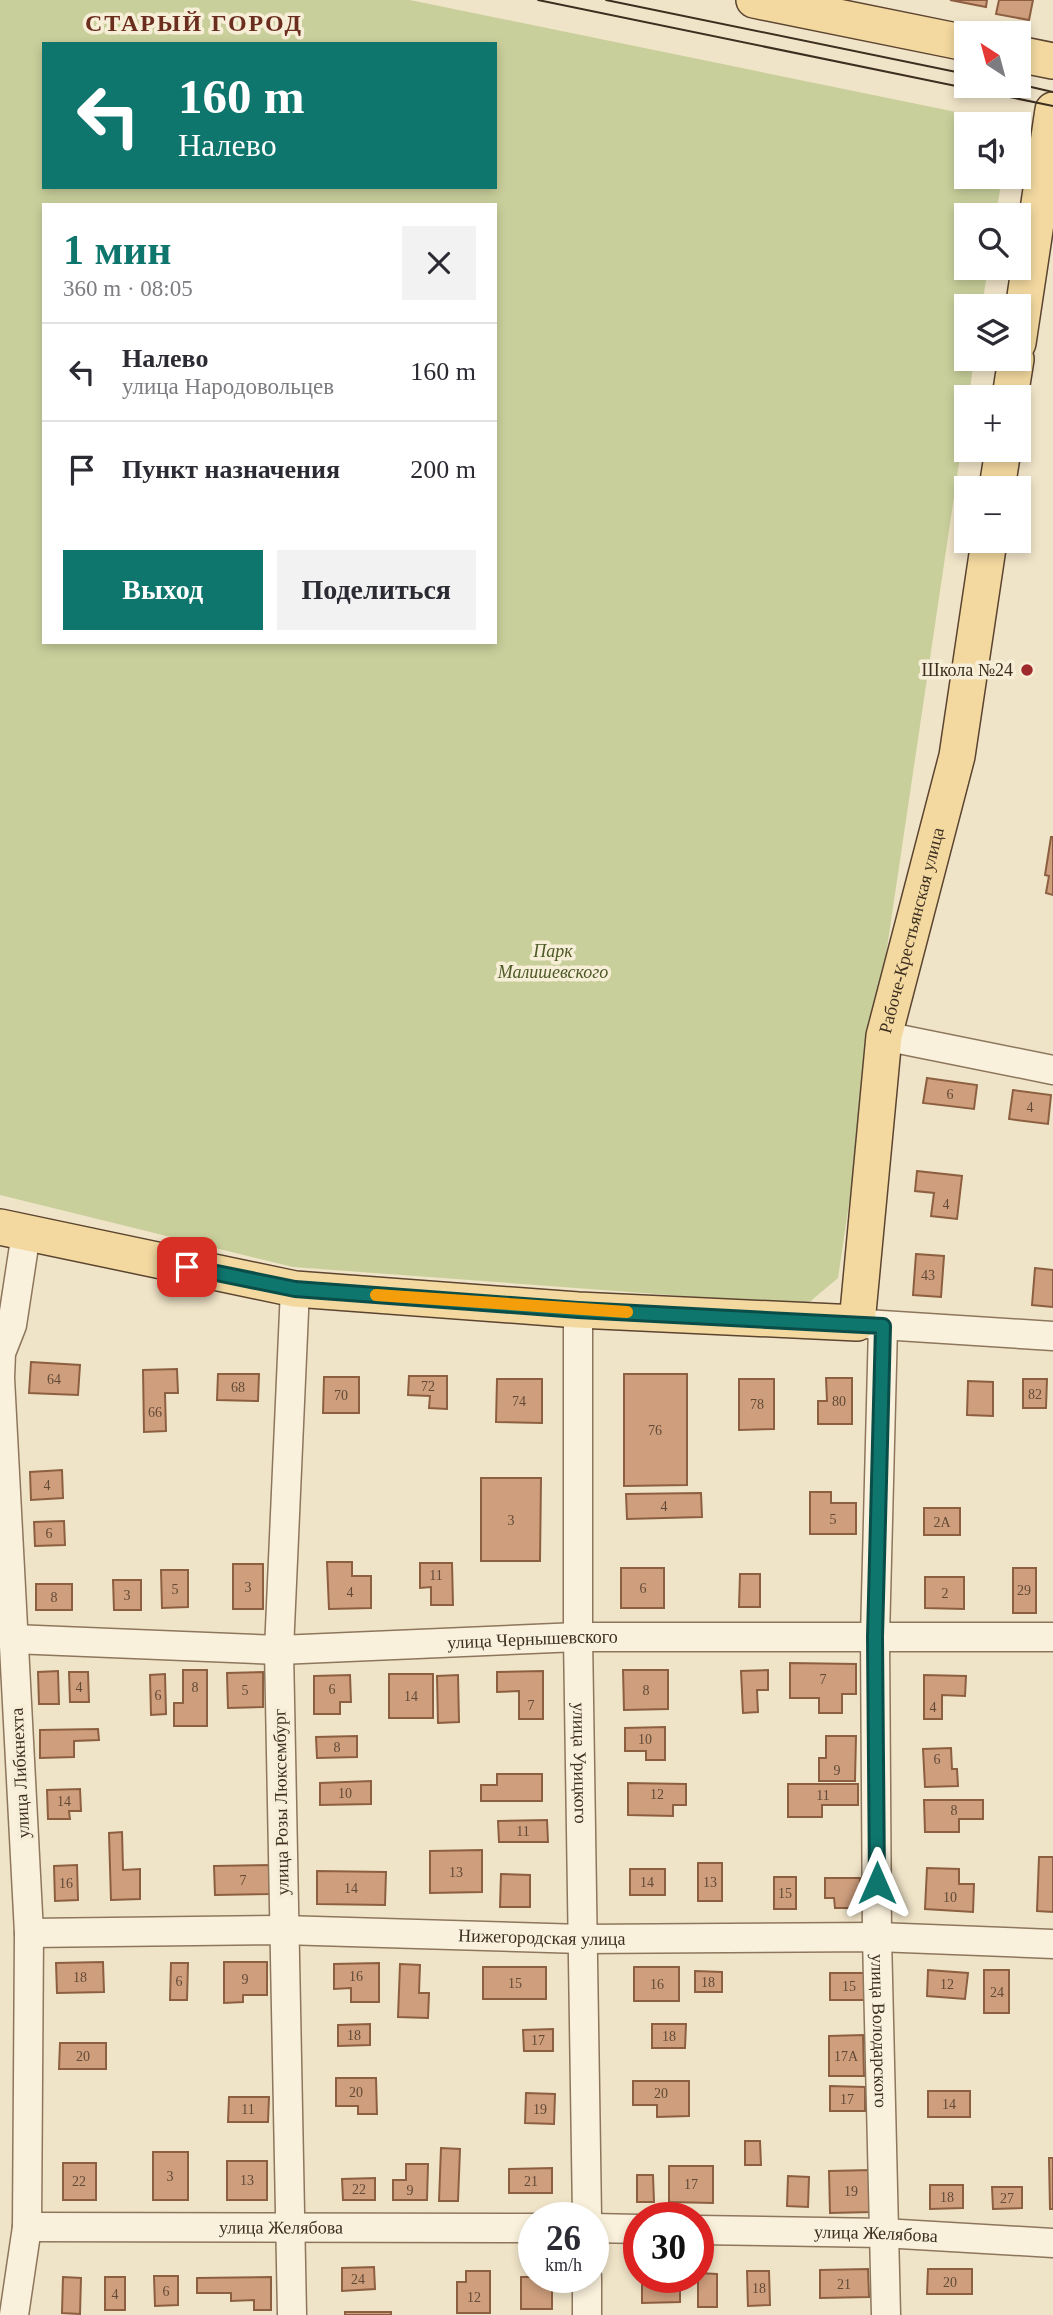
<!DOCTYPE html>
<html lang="ru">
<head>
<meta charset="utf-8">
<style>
  body { margin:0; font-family:"Times New Roman",serif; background:#f2f2f3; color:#2b2b33; height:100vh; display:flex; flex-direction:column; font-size:26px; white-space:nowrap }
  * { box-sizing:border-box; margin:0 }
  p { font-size:23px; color:#7c7c81 }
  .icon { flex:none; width:38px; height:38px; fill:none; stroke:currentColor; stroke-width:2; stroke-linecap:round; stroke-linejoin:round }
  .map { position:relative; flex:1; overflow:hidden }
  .sheet { position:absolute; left:42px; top:203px; width:455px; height:441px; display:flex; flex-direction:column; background:#fff; border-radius:0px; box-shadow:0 4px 10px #0003 }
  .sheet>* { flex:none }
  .top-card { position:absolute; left:42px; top:42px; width:455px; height:147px; border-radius:0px; box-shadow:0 4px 10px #0003; background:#0f766e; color:#fff; overflow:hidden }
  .needle { width:46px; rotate:324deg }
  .controls { position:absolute; left:954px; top:21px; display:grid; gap:14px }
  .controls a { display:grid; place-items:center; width:77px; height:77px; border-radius:0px; background:#fff; box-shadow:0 4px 10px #0003; font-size:35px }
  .speed { position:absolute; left:518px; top:2202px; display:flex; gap:14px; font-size:35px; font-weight:700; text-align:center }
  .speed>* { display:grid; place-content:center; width:91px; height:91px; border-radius:50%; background:#fff; box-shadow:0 4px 10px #0003; line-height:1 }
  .speed small { font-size:18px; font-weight:400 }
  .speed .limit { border:10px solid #d22; background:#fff; color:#111 }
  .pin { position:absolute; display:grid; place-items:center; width:60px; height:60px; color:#fff; margin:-30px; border-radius:14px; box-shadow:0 4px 10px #0006 }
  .me { position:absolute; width:77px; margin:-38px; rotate:0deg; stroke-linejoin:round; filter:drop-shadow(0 0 5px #0008) }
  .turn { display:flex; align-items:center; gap:24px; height:147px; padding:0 21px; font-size:32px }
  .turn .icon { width:91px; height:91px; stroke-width:2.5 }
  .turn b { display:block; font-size:49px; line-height:60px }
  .round { display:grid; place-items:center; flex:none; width:74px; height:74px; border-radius:0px; background:#f2f2f3 }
  .overview { display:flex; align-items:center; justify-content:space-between; height:119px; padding:0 21px }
  h1 { font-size:42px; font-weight:600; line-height:52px; color:#0f766e }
  .cta { display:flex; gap:14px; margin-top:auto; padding:14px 21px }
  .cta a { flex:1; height:80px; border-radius:0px; background:#0f766e; color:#fff; font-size:28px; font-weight:600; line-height:80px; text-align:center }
  .cta a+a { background:#f2f2f3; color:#2b2b33 }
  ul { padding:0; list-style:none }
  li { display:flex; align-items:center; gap:21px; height:98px; padding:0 21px; border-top:2px solid #e1e1e2 }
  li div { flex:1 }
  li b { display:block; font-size:26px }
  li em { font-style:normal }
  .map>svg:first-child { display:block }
  .green { fill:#c9cf9b; fill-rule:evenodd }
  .building { fill:#cf9f7d; stroke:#8d5f41; stroke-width:2 }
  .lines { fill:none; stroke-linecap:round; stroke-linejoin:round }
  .minor-casing { stroke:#8d765c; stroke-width:31 }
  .major-casing { stroke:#5b4430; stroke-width:38 }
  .minor { stroke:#faf1dc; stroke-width:28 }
  .major { stroke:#f3d9a0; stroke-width:35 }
  .tram { stroke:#3d2e20; stroke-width:2 }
  .route-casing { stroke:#0a4d48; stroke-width:18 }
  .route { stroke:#0f766e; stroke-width:12 }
  .slow { stroke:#f59e0b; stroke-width:12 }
  .poi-dot { fill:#9e2a2b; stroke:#f7eed8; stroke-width:2.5 }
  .labels { text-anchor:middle; stroke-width:7; stroke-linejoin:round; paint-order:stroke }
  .number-label { font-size:14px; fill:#624a37 }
  .poi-label { font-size:18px; fill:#3d2e20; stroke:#f7eed8; text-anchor:end }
  .street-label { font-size:18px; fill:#3d2e20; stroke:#f7eed8 }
  .park-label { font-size:18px; font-style:italic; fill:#4d5a26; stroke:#f7eed8 }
  .district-label { font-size:24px; font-weight:bold; letter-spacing:2px; fill:#6b2e1e; stroke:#f7eed8 }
</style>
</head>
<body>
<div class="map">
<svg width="1053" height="2315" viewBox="0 0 1053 2315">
  <rect width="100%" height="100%" fill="#f0e4c8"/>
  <!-- green -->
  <path class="green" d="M0,0H410L1010,123L966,124V177H1002L996,215H966V268H988L982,306H966V359H974L969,397H966V416L838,1278L806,1305L293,1267L0,1195ZM44,44H495V187H44ZM44,205H495V642H44Z"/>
  <!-- building -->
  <path class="building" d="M950,0H987L986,7Z
    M999,0H1033L1029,20L996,14Z
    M1051,837H1053V895L1046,893L1049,876L1045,875Z
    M927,1078L977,1085L974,1109L923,1103Z
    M1013,1090L1051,1095L1048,1124L1009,1119Z
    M917,1171L962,1176L957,1219L931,1216L934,1193L915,1191Z
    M916,1254L944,1256L941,1297L913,1295Z
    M1035,1268L1053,1270V1307L1032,1305Z
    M31,1362L80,1365L78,1395L29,1393Z
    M177,1369L178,1393H165L166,1431L144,1432L143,1370Z
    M218,1374H259L258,1401L217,1400Z
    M624,1374H687V1485L624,1486Z
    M409,1376H447V1409L429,1408L430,1396L408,1395Z
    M324,1377H359V1413H323Z
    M826,1378H852V1424H818V1401H827Z
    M497,1379H542V1423L496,1422Z
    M739,1379H774V1429L739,1430Z
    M1023,1379H1047L1046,1408H1023Z
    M968,1381L993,1382V1416L967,1415Z
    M62,1470L63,1498L31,1500L30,1472Z
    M481,1478H541L540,1561H481Z
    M810,1492H831V1503H856V1534H810Z
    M701,1493L702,1517L627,1519L626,1494Z
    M924,1508H960V1535H924Z
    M64,1521L65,1545L35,1546L34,1522Z
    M327,1562H352V1576H371V1608L329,1609Z
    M420,1563H452L453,1605H431V1587L420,1588Z
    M233,1564H263V1609H233Z
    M621,1568H664V1608H621Z
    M1013,1568H1036V1613H1013Z
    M161,1570H188V1607L162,1608Z
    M740,1574H760V1607H739Z
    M925,1577H964V1609L925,1608Z
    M113,1580H141V1610H114Z
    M36,1584H72V1610H36Z
    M790,1663L856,1664V1694H842V1713H819V1698H790Z
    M183,1670H207V1726H174V1703H183Z
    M623,1670H668V1709L624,1710Z
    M768,1670V1690H757L758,1712L743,1713L741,1671Z
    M58,1671L59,1704H39L38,1672Z
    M543,1671V1719H519V1691L497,1692V1672Z
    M69,1672H88L89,1702H70Z
    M263,1672V1707L228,1708L227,1673Z
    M165,1674L166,1714L151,1715L150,1675Z
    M389,1674H433V1718H389Z
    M350,1675L351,1702H340V1714H314V1676Z
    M458,1675L459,1722L438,1723L437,1676Z
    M924,1675L966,1676L965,1696L942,1695V1719H924Z
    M665,1727V1760H646V1751H625V1728Z
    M98,1729L99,1740L74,1741V1757L40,1758V1730Z
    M357,1736V1757L317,1758L316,1737Z
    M826,1736H856L855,1781H819V1758H826Z
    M951,1748L952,1769H957L958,1786L925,1787L923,1749Z
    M497,1774H542V1801H481V1785H497Z
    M371,1781V1804L320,1805V1783Z
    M628,1783L686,1784V1805H673V1816L628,1815Z
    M788,1784H858V1805H822V1817H788Z
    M80,1789L81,1811H69L70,1819H48L47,1790Z
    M924,1800H983V1819H959V1832H925Z
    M547,1820L548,1842H499L498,1821Z
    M122,1832L123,1870L140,1869V1899L111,1900L109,1833Z
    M482,1850V1892L430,1893V1851Z
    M1039,1857H1053V1912L1037,1911Z
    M698,1863H722V1901H698Z
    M77,1865L78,1900L55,1901L54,1866Z
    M271,1865V1894L215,1895L214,1866Z
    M927,1868L959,1869V1884H974L973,1912L925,1909Z
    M630,1869H665V1895H630Z
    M317,1871L386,1872L385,1905L317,1904Z
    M501,1874L530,1875V1907H500Z
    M774,1877H796V1909H774Z
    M825,1878H860V1908H835L834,1898H825Z
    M103,1962L104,1992L57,1993L56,1963Z
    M224,1962H267V1995H243V2002L224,2003Z
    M171,1963H188L187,2000H170Z
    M379,1963V2002H351V1988L334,1989V1964Z
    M400,1964L420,1965L419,1993H429L428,2018L398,2017Z
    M483,1967H546V1999H483Z
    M634,1967H679V2001H634Z
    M928,1970L968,1973L965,1999L927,1996Z
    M984,1970H1009V2013H984Z
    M695,1971L722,1972V1992H695Z
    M830,1973H867V2000H830Z
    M370,2024V2045L338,2046V2025Z
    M652,2024H686L685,2048H652Z
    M553,2029V2051H524L523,2030Z
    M863,2035L864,2076H829V2036Z
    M60,2043H106V2069H59Z
    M336,2078H376L377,2114H358V2106H336Z
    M633,2081H689V2116L657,2117V2105H633Z
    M830,2086L865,2087V2111H830Z
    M928,2091H970V2117H928Z
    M526,2093L555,2094L554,2124L525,2123Z
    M229,2097H269L268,2122H228Z
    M745,2141H760L761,2165H745Z
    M441,2148L460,2149L458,2201H439Z
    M153,2152H188V2200H153Z
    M1049,2158H1053V2209H1050Z
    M227,2161H267V2200H227Z
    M63,2163H96V2200H63Z
    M406,2164H428L427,2200H393V2180H406Z
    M669,2166H713V2203L669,2202Z
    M552,2168V2193H509V2169Z
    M872,2170V2212L830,2213L829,2171Z
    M637,2175H653L654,2202H637Z
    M788,2176L809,2177L808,2207L787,2206Z
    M375,2178V2200H343L342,2179Z
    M930,2185H963V2208L930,2209Z
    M992,2187H1022V2208L993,2209Z
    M374,2267L375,2289L342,2291V2268Z
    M868,2269L869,2297L820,2298V2270Z
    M928,2269H972V2294H927Z
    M466,2271H490V2313H457V2282H466Z
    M747,2271H769L770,2305L748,2306Z
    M698,2273L717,2274V2307H698Z
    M154,2276H178V2305L155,2306Z
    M63,2277L81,2278L80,2314L62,2313Z
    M105,2277H125V2310H105Z
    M271,2277V2310H254V2300L231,2301V2293H197V2278Z
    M521,2277H552V2309H521Z
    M642,2277H680V2302L642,2303Z
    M345,2312H391V2315H345Z"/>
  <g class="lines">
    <defs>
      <g id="minor">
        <path d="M884,1036L1053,1070"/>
        <path id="s1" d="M578,1310V1637L587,2217"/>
        <path d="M866,1324L1053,1336"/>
        <path id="s2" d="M883,1326L875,1637L877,1937L886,2315"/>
        <path id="s3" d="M13,1639L279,1650L578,1637H1053"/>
        <path id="s4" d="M29,1933L282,1930L582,1939L877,1937L1053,1944"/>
        <path id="s5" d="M27,2227L534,2228"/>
        <path d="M593,2228L639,2229"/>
        <path id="s6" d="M698,2230L883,2233L1053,2243"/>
        <path d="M587,2277V2315"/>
        <path d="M14,2315L27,2227L29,1933L0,1378L1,1353L12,1325L26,1233"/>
        <path d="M292,2315L279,1650L295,1289"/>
      </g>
      <g id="major">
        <path d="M754,0L966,43"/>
        <path d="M1018,54L1053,61"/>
        <path d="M1018,343L1053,110"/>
        <path d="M1010,397L1016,359"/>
        <path d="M997,488L1003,450"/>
        <path id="s7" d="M0,1227L295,1289L578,1310L857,1323L884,1036L957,756L989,541"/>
      </g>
    </defs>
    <!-- minor casing -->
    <use href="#minor" class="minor-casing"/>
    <!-- major casing -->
    <use href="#major" class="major-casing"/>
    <!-- minor -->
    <use href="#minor" class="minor"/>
    <!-- major -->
    <use href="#major" class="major"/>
    <!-- tram -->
    <path class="tram" d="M538,0L1053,106
      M606,0L966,74
      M1018,84L1053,92"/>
  </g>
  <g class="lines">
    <defs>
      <path id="route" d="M187,1267L295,1289L578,1310L883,1326L875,1637L877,1883"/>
    </defs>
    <!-- route casing -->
    <use href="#route" class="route-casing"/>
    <!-- route -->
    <use href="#route" class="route"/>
    <!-- slow -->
    <path class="slow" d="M376,1295L627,1312"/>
  </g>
  <!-- markers -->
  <circle class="poi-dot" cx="1027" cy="670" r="7"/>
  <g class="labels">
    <!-- number labels -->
    <g class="number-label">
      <text x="950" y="1099">6</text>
      <text x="1030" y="1112">4</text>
      <text x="946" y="1209">4</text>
      <text x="928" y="1280">43</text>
      <text x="54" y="1384">64</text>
      <text x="428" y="1391">72</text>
      <text x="238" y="1392">68</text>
      <text x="1035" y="1399">82</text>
      <text x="341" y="1400">70</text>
      <text x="519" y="1406">74</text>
      <text x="839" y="1406">80</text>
      <text x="757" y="1409">78</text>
      <text x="155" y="1417">66</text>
      <text x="655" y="1435">76</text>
      <text x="47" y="1490">4</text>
      <text x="664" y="1511">4</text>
      <text x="833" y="1524">5</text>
      <text x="511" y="1525">3</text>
      <text x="942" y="1527">2А</text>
      <text x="49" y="1538">6</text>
      <text x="436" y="1580">11</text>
      <text x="248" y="1592">3</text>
      <text x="643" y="1593">6</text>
      <text x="175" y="1594">5</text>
      <text x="1024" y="1595">29</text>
      <text x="350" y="1597">4</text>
      <text x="945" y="1598">2</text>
      <text x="127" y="1600">3</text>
      <text x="54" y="1602">8</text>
      <text x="823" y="1684">7</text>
      <text x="79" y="1692">4</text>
      <text x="195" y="1692">8</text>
      <text x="332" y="1694">6</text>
      <text x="245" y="1695">5</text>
      <text x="646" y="1695">8</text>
      <text x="158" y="1700">6</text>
      <text x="411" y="1701">14</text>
      <text x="531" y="1710">7</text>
      <text x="933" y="1712">4</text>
      <text x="645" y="1744">10</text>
      <text x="337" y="1752">8</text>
      <text x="937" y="1764">6</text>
      <text x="837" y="1775">9</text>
      <text x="345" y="1798">10</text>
      <text x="657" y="1799">12</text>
      <text x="823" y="1800">11</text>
      <text x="64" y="1806">14</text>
      <text x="954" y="1815">8</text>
      <text x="523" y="1836">11</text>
      <text x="456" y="1877">13</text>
      <text x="243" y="1885">7</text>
      <text x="647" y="1887">14</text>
      <text x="710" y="1887">13</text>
      <text x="66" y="1888">16</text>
      <text x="351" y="1893">14</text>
      <text x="785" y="1898">15</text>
      <text x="950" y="1902">10</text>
      <text x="356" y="1981">16</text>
      <text x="80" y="1982">18</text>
      <text x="245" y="1984">9</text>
      <text x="179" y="1986">6</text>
      <text x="708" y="1987">18</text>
      <text x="515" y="1988">15</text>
      <text x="657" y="1989">16</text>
      <text x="947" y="1989">12</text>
      <text x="849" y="1991">15</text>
      <text x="997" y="1997">24</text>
      <text x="354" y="2040">18</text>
      <text x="669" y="2041">18</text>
      <text x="538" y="2045">17</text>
      <text x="83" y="2061">20</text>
      <text x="846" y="2061">17А</text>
      <text x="356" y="2097">20</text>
      <text x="661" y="2098">20</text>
      <text x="847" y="2104">17</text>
      <text x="949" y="2109">14</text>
      <text x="248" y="2114">11</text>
      <text x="540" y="2114">19</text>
      <text x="170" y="2181">3</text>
      <text x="247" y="2185">13</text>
      <text x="79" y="2186">22</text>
      <text x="531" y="2186">21</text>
      <text x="691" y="2189">17</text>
      <text x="359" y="2194">22</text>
      <text x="410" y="2195">9</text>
      <text x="851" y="2196">19</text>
      <text x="947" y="2202">18</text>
      <text x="1007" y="2203">27</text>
      <text x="358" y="2284">24</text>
      <text x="950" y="2287">20</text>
      <text x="844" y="2289">21</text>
      <text x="759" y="2293">18</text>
      <text x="166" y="2296">6</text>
      <text x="115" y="2299">4</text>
      <text x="474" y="2302">12</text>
    </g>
    <!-- poi labels -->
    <g class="poi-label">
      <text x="1013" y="676">Школа №24</text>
    </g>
    <!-- street labels -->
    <g class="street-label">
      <text dy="6" stroke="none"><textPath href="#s7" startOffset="1262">Рабоче-Крестьянская улица</textPath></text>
      <text dy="6" stroke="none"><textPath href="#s3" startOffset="520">улица Чернышевского</textPath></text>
      <text dy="6" stroke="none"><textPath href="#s1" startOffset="453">улица Урицкого</textPath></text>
      <text transform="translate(20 1773) rotate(-93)" y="6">улица Либкнехта</text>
      <text transform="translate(281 1802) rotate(-91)" y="6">улица Розы Люксембург</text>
      <text dy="6" stroke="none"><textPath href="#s4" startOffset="513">Нижегородская улица</textPath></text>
      <text dy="6" stroke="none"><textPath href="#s2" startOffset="705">улица Володарского</textPath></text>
      <text dy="6" stroke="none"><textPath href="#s5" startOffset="254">улица Желябова</textPath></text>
      <text dy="6" stroke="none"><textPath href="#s6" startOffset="178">улица Желябова</textPath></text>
    </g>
    <!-- park labels -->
    <g class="park-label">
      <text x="553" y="957">Парк<tspan x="553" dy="21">Малишевского</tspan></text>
    </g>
    <!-- district labels -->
    <g class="district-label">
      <text x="194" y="31">СТАРЫЙ ГОРОД</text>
    </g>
  </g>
</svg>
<div class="controls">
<a><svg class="needle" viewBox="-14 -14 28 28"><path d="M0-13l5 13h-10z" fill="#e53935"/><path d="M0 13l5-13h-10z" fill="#7c7c81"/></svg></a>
<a><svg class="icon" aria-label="sound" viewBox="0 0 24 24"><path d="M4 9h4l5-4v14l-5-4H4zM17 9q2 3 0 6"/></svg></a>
<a><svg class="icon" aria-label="search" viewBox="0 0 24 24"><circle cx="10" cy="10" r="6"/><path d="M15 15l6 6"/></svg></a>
<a><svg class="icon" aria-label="layers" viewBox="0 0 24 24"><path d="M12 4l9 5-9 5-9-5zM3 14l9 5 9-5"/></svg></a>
<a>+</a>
<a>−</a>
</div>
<div class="speed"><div>26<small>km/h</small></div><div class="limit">30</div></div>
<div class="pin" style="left:187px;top:1267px;background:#d93025"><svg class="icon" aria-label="arrive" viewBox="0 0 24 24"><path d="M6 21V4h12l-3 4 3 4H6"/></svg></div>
<svg class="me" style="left:877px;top:1883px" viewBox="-20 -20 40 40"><path d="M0-17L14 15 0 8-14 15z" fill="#0f766e" stroke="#fff" stroke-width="4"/></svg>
<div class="top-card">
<div class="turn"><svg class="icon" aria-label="left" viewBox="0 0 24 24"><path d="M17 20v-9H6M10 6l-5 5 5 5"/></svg><div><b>160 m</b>Налево</div></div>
</div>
<section class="sheet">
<div class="overview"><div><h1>1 мин</h1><p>360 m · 08:05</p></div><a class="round"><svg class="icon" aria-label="close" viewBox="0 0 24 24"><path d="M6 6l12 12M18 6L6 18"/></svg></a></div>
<ul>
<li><svg class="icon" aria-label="left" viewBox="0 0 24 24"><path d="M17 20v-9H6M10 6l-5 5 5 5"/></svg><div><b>Налево</b><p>улица Народовольцев</p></div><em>160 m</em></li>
<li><svg class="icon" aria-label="arrive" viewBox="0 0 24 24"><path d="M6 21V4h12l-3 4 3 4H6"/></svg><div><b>Пункт назначения</b></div><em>200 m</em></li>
</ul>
<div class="cta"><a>Выход</a><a>Поделиться</a></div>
</section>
</div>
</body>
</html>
